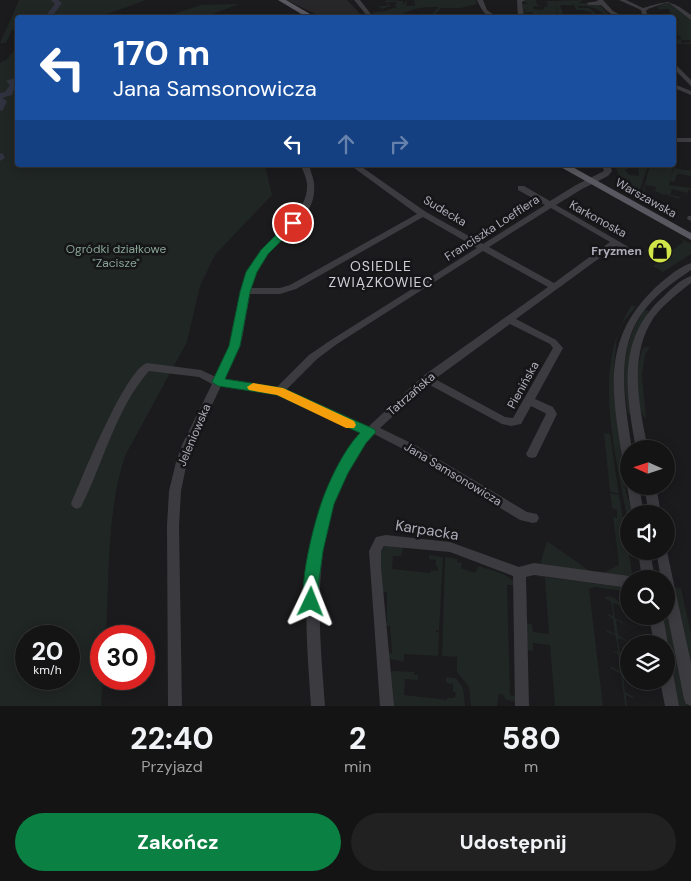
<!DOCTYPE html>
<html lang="pl">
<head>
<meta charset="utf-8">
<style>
  body { margin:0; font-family:"DM Sans",sans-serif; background:#212122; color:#f1f3f6; height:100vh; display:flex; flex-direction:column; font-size:19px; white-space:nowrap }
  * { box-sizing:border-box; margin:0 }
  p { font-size:16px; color:#9d9ea0 }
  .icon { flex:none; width:28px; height:28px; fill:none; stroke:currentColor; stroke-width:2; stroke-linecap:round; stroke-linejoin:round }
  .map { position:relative; height:706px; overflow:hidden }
  .drawer { display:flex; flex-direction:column; background:#141415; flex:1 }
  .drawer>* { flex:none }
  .hud { position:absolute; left:15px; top:15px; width:661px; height:152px; border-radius:5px; box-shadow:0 2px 12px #0003,0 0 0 1px #333334; background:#1a4fa0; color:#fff; overflow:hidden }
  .needle { width:32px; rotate:273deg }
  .buttons { position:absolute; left:620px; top:440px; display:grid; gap:10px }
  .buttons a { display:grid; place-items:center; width:55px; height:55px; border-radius:50%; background:#141415; box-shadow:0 2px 12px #0003,0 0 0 1px #333334; font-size:25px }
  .speed { position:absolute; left:15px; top:625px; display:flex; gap:10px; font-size:25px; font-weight:700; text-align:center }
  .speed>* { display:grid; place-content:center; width:65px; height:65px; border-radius:50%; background:#141415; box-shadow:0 2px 12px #0003,0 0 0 1px #333334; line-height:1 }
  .speed small { font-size:12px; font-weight:400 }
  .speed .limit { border:8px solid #d22; background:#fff; color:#111 }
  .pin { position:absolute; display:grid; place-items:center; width:42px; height:42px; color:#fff; margin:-21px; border:2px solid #fff; border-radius:50%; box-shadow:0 1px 5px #0007 }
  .me { position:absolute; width:55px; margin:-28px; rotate:2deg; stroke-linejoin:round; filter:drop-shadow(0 0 4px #0008) }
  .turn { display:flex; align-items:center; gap:18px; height:105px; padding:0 15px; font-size:22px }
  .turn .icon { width:65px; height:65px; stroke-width:2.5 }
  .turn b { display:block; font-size:35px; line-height:42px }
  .lanes { display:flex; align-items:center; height:48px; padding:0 15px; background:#0003; justify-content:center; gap:25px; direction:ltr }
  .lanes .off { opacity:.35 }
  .eta { display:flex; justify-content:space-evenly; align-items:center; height:85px; text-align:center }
  .eta b { font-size:30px; font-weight:800; line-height:35px }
  .button { display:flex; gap:10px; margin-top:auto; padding:10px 15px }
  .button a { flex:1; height:58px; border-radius:30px; background:#0b8043; color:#fff; font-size:20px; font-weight:800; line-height:58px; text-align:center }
  .button a+a { background:#212122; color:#f1f3f6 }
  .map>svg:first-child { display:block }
  .built { fill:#272629 }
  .green { fill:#202624; fill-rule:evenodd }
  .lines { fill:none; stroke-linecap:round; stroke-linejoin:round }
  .river { fill:#30323f; fill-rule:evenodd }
  .minor { fill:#3c3b40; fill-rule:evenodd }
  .major { fill:#59575f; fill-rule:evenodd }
  .route { fill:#0b8043; stroke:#07532c }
  .slow { fill:#f59e0b }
  .labels { text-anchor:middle; stroke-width:5; stroke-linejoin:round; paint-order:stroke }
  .street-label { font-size:12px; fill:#afadba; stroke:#161517 }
  .park-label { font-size:12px; fill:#86a395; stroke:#161517 }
  .poi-label { font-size:12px; font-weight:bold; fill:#afadba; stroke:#161517; text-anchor:end }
  .neighbourhood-label { font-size:14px; letter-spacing:1px; fill:#cfced6; stroke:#161517 }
  .near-street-label { font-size:15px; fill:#afadba; stroke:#161517 }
</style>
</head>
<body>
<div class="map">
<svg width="691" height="706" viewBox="0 0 691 706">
  <rect width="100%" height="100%" fill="#1b1a1c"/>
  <!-- built -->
  <path class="built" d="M286,0H347L363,17H322Z"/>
  <!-- green -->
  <path class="green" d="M19,0H54L52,1L57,4L45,17L18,18L17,30H12L6,43H0Z
    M58,0H146L99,17H48L60,4L56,2Z
    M387,0L403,1V5L407,0L406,6H415L414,0H476L477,4L461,8H441L433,17H430L438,7C424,7 408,8 399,17H377L372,12L385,11L397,7L395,6L397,2H388L387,4L391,6L382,9L378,6H387V2H385V1Z
    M524,0H536L537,5L541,7L534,6L533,9L543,10L544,7L548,6L546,1L583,0L579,3L600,5L607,13L614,17H604H606C599,7 589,6 578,6L579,8H589L600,17H595C592,10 583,10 576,10L573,3V5H560L563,13L561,15L562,17H558L556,3L557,17H534L532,12L523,13L522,11L527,10L522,9L523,4H528L523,1Z
    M666,2L672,3V5L691,19V44H683L682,43L691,42L689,40H681L682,44H674V40L682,39L674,31V21L679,20L670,13L669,9H659V11L657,7Z
    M239,4L213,14L222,17H163L201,5Z
    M16,48H17L18,165H265L272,195L215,255L200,286L187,342L125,456C107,509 109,580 106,636H101V679H103L101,706H0V63L7,59ZM26,636H69V679H26Z
    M615,165L628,167V169H620H625L629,175L639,176L638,167H630V165H648L639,192L622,183Z
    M650,165H674L670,179L674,168L691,171V176L679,174L676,176L675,182L670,181L669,185L691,188V190H688V193L672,189L670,195L680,197L679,199L667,195V194L664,195L655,191L656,187L645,185V191L642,194Z
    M672,233L691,244V254L663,272L653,266L684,241Z
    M632,305L636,307L623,322L617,335L614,367V398L627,477L624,478L627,498L630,500L633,514H629V528C617,458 589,368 632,305Z
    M644,309L649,311L637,332L630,415L628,414C621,372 622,346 644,309Z
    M650,346L645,355L642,375L646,419C633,407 636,364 643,348Z
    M604,433L610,434L619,494L610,491Z
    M610,493L619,495L633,578L596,571L605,572L619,565L613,516L617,518V510L612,508Z
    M547,541L594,574L540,565Z
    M404,544L401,556H393L392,569L430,573L431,570L438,571V567L436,566V560L429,559V555L443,557L439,630H436V632H439L438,656L404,654V662L390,659L385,654L392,653L390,626H383L382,622H387V592H380V552L385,546Z
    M447,557L457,559V562L462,563L461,568L475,573L478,566C489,570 511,573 515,585H507L510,695L519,697V702L506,700L503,695L499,694L497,706H471L469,687L457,672V657L442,656L445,558Z
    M530,575L629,588V592L595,587L589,589L603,706H555L550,645L533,643V651L527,650L526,623L532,624L533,632L549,634L545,578Z
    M674,587L681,588L691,634V670Z
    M608,596C614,597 620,600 621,606L613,603L615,618L623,622V624L616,620L618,635L626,640V641L618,638L620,653L628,658L629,660L620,656L622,672L629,676V678L623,675L625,692L634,697V699L626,695L627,706H625L621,674L610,668V666L620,671L618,654L610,650L618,652L616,636L607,632V630L615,634L613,619L605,613L613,616L611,602L604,598Z
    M666,599L687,706H678L661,616H666Z
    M392,671L414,672V675H418V680L405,679L404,695L447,700V698H455L456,693L453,692V684L446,683V677L456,678L463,688L465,706H392L389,673Z"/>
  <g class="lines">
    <!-- river -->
    <path class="river" d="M51,0H58L62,3L51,18H44L55,4Z
      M18,77V87L14,89L12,95L2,98L7,101L3,110L0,111V93L5,92L10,85L6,81Z
      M0,153L3,154L5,158L0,161Z"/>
    <!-- minor -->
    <path class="minor" d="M354,0H360L374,18H369Z
      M477,0H483L487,10L498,18C486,18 482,11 477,0Z
      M517,0H525L522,2L524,18H518Z
      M597,0H603L613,11L626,18C615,18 609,13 601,5H589L586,3L598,1Z
      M619,0H626L643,8C668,0 671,0 691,15V20L668,2L648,9L646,11L649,18H643L641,10Z
      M278,14L285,17V18L276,17L275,16Z
      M674,63L691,80V86L674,69Z
      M674,84L691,91V95L674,88Z
      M674,138H691V142H674Z
      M301,165H320L310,168C311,173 314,179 314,184C318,217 281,236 264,259C258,268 254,278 251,288H280L290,285L417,214L350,165H359L426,212L483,244L545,205L518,190V186H524L550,201L576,185L604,171L602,165H610L612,171L608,176L582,189L556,205L639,253L635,256L616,246L516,319L556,340L563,348L535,399L553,407L557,414L536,457L532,458L528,457L526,454L546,414L545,413L531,406L521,424L511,426L502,424L428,384L380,428L413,444L527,512L537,514L539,518L537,522L533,523L520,520L405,450L374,434C307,510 318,613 325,706H311C306,630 299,565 327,492C336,471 346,450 362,433L277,394L221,386L193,445L187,462L181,491L179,526L182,706H168L167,526L169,491L176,462L182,445L212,384L199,377L149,371C116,408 103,464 81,507L77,509L73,507L71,504C81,480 125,370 147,363L201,370L216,377C223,362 231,347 234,330C238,311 239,292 246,274C261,243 310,217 307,183C306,177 303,171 301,165ZM551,208L610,242L554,283L489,247ZM423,217L477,248L331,340L309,355L277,387L225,379L242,339L250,294H280L296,289ZM483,251L548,287L423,376L368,427L286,390L317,359L337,344ZM510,324L550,344L553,348L513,418L505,417L435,379Z
      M688,216H691V221L687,219Z
      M691,263V270C675,281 659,292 647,307C613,346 625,403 632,449H629V466L625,465L623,462C613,398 600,343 651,292C660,283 678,267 691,263Z
      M691,276V283C678,293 664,304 654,317C628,356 639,406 648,449H636C626,393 616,339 663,297C671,289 681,279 691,276Z
      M629,483V486H639L644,514H632L627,486Z
      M644,486H656L661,514H649Z
      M386,535L450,542L519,567L534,563L629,576L634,579H629V588L534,575L526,577L529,706H515L513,576L450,552L384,546L381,551V567L394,706H380L369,551L376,537Z
      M666,547L691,663V706L686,704L684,699L666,607V579H661L656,551H666Z
      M638,551H650L655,579H642Z
      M649,616H663L668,644L666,648V644H654Z
      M666,666L671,668L673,673L679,706H665L660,681H666Z"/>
    <!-- major -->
    <path class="major" d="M278,0H286L317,18H308Z
      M557,165H569L691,233V240Z"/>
  </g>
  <!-- route -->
  <path class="route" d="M293,220L297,221V225L268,254L257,272L250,292L240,346L225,379L283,388L374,429L376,432L366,443L348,473L334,504L323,551L319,580L318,602L316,607L311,609L306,607C297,588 314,524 321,504C328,483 344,449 360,433L277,395L218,386L212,382L229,346L240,292L246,272L261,250L290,221Z"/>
  <!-- slow -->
  <path class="slow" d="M253,383L283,388L354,421L356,425L354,428H346L277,395L249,390L247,387Z"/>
  <!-- icons -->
  <defs>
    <symbol id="shop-disc" viewBox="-11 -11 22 22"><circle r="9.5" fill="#d2e548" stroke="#161517"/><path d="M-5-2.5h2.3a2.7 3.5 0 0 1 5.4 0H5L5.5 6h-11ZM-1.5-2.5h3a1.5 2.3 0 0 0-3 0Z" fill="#111"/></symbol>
  </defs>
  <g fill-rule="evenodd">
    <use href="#shop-disc" x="646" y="237" width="28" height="28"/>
  </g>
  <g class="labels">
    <!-- street labels -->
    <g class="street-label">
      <text transform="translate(646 198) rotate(29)" y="4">Warszawska</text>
      <text transform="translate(445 211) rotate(31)" y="4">Sudecka</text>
      <text transform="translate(598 219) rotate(29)" y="4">Karkonoska</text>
      <text transform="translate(492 228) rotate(-33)" y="4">Franciszka Loefflera</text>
      <text transform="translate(523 385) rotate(-61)" y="4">Pienińska</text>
      <text transform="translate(411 394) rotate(-41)" y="4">Tatrzańska</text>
      <text transform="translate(194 435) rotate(-67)" y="4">Jeleniowska</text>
      <text transform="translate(453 474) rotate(31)" y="4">Jana Samsonowicza</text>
    </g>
    <!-- park labels -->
    <g class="park-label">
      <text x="116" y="253">Ogródki działkowe<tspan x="116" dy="14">"Zacisze"</tspan></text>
    </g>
    <!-- poi labels -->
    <g class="poi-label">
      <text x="642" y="255">Fryzmen</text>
    </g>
    <!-- neighbourhood labels -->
    <g class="neighbourhood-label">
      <text x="381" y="271">OSIEDLE<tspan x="381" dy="16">ZWIĄZKOWIEC</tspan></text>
    </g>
    <!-- near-street labels -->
    <g class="near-street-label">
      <text transform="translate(427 530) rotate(9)" y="5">Karpacka</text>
    </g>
  </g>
</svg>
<div class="buttons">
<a><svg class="needle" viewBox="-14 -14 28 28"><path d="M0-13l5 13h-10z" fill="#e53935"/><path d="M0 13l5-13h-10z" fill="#9d9ea0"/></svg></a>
<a><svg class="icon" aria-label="sound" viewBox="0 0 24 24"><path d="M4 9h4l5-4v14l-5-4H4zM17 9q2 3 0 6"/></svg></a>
<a><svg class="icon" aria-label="search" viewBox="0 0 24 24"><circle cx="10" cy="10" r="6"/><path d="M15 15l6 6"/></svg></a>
<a><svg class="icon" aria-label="layers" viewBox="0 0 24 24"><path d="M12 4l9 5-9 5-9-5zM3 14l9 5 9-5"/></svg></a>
</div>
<div class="speed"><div>20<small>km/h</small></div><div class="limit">30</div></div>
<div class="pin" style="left:293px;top:223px;background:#d93025"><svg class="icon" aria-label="arrive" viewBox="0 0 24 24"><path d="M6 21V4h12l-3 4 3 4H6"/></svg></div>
<svg class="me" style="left:311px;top:602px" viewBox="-20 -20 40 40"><path d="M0-17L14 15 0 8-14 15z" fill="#0b8043" stroke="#fff" stroke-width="4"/></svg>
<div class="hud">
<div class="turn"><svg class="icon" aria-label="left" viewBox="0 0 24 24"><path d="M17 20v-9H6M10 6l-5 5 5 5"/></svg><div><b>170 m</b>Jana Samsonowicza</div></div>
<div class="lanes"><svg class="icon" aria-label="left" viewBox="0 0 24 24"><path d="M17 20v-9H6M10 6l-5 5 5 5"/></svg><svg class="icon off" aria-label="ahead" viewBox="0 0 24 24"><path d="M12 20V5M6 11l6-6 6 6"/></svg><svg class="icon off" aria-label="right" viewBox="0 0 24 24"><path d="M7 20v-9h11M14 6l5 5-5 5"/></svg></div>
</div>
</div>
<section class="drawer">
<div class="eta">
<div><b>22:40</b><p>Przyjazd</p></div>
<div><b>2</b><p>min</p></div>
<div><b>580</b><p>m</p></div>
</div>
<div class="button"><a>Zakończ</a><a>Udostępnij</a></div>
</section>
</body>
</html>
